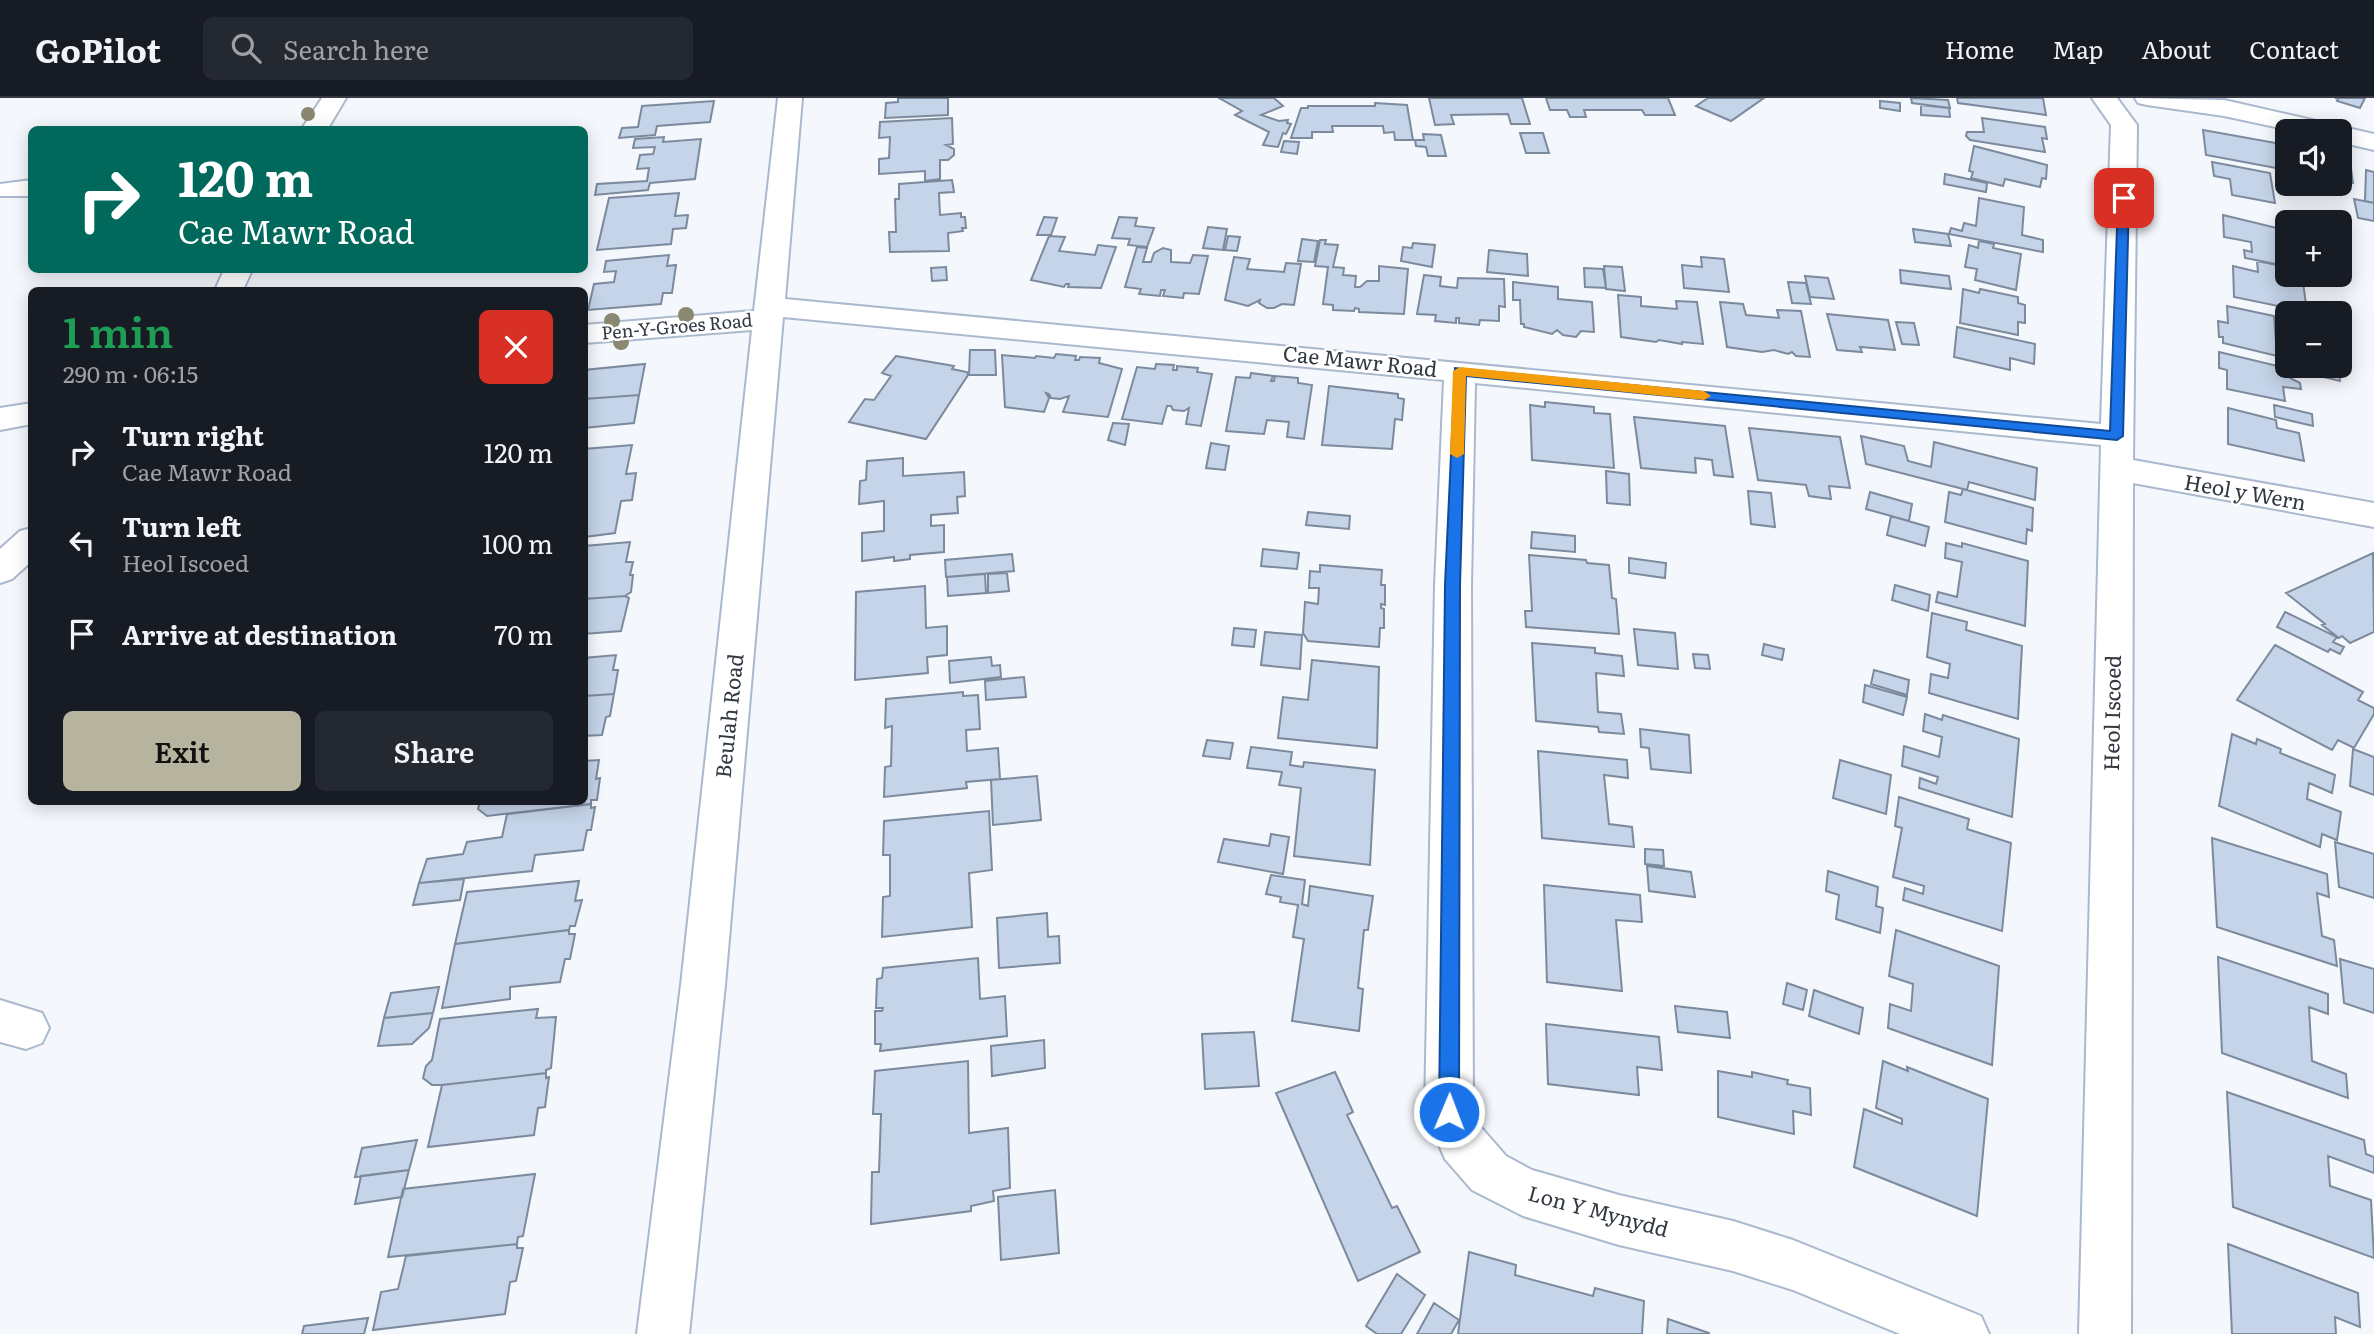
<!DOCTYPE html>
<html lang="en">
<head>
<meta charset="utf-8">
<style>
  body { margin:0; font-family:Literata,serif; background:#242831; color:#f1f3f6; height:100vh; display:flex; flex-direction:column; font-size:26px; white-space:nowrap }
  * { box-sizing:border-box; margin:0 }
  p { font-size:23px; color:#9ea1a6 }
  .icon { flex:none; width:38px; height:38px; fill:none; stroke:currentColor; stroke-width:2; stroke-linecap:round; stroke-linejoin:round }
  .map { position:relative; flex:1; overflow:hidden }
  .drawer { position:absolute; left:28px; top:189px; width:560px; height:518px; display:flex; flex-direction:column; background:#171b24; border-radius:10px; box-shadow:0 4px 18px #0003 }
  .drawer>* { flex:none }
  .hud { position:absolute; left:28px; top:28px; width:560px; height:147px; border-radius:10px; box-shadow:0 4px 18px #0003; background:#00695c; color:#fff; overflow:hidden }
  .tools { position:absolute; left:2275px; top:21px; display:grid; gap:14px }
  .tools a { display:grid; place-items:center; width:77px; height:77px; border-radius:10px; background:#171b24; box-shadow:0 4px 18px #0003; font-size:35px }
  .pin { position:absolute; display:grid; place-items:center; width:60px; height:60px; color:#fff; margin:-30px; border-radius:14px; box-shadow:0 4px 10px #0006 }
  .me { position:absolute; width:77px; margin:-38px; rotate:1deg; stroke-linejoin:round; filter:drop-shadow(0 0 5px #0008) }
  .turn { display:flex; align-items:center; gap:24px; height:147px; padding:0 35px; font-size:32px }
  .turn .icon { width:91px; height:91px; stroke-width:2.5 }
  .turn b { display:block; font-size:49px; line-height:60px }
  .round { display:grid; place-items:center; flex:none; width:74px; height:74px; border-radius:10px; background:#242831 }
  .head { display:flex; align-items:center; justify-content:space-between; height:119px; padding:0 35px }
  h1 { font-size:42px; font-weight:600; line-height:52px; color:#1e9e55 }
  .action { display:flex; gap:14px; margin-top:auto; padding:14px 35px }
  .action a { flex:1; height:80px; border-radius:10px; background:#b6b49e; color:#111; font-size:28px; font-weight:600; line-height:80px; text-align:center }
  .action a+a { background:#242831; color:#f1f3f6 }
  ul { padding:0; list-style:none }
  li { display:flex; align-items:center; gap:21px; height:91px; padding:0 35px }
  li div { flex:1 }
  li b { display:block; font-size:26px }
  li em { font-style:normal }
  header { display:flex; align-items:center; gap:42px; box-sizing:border-box; height:98px; padding:0 35px; background:#171b24; border-bottom:2px solid #363941 }
  header strong { font-size:33px }
  nav { display:flex; gap:38px; margin-inline-start:auto; font-size:24px }
  .search { width:490px; height:63px; background:#242831; display:flex; align-items:center; gap:18px; box-sizing:border-box; padding:0 24px; border-radius:10px; color:#9ea1a6; font-size:26px }
  .map>svg:first-child { display:block }
  .building { fill:#c5d4e9; stroke:#7c8a9d; stroke-width:2 }
  .lines { fill:none; stroke-linecap:round; stroke-linejoin:round }
  .minor-casing { stroke:#aab9cd; stroke-width:4 }
  .minor { fill:#fff; fill-rule:evenodd }
  .tree { fill:#8a8871 }
  .route { fill:#1a73e8; stroke:#114b97; stroke-width:2 }
  .slow { fill:#f59e0b }
  .labels { text-anchor:middle; stroke-width:5; stroke-linejoin:round; paint-order:stroke }
  .far-street-label { font-size:18px; fill:#323941; stroke:#fff }
  .street-label { font-size:21px; fill:#323941; stroke:#fff }
</style>
</head>
<body>
<header>
<strong>GoPilot</strong>
<div class="search"><svg class="icon" aria-label="search" viewBox="0 0 24 24"><circle cx="10" cy="10" r="6"/><path d="M15 15l6 6"/></svg>Search here</div>
<nav><a>Home</a><a>Map</a><a>About</a><a>Contact</a></nav>
</header>
<div class="map">
<svg width="2374" height="1236" viewBox="0 0 2374 1236">
  <rect width="100%" height="100%" fill="#f4f7fc"/>
  <!-- building -->
  <path class="building" d="M898,0H948V17L885,20L886,5L898,4Z
    M1219,0H1274L1283,8L1261,17L1279,23L1288,22L1287,25L1291,26L1286,36L1283,35L1278,49L1263,47L1269,34L1235,17L1242,13Z
    M1429,0H1522L1530,26H1511L1508,16L1451,17L1454,26L1435,27Z
    M1546,0H1668L1675,17H1645L1642,12H1584L1586,19H1570L1567,12H1550Z
    M1708,0H1764L1731,23L1696,8Z
    M1911,0L1948,2L1950,10L1912,5Z
    M1957,0H2043L2046,17L1958,5Z
    M2335,0H2365L2360,10L2337,3L2338,1Z
    M714,3L710,24L657,28L655,37L619,40L622,30L638,29L642,8Z
    M1880,3L1900,5V13L1880,10Z
    M1375,5L1407,7L1413,42H1395L1394,34L1384,35L1383,28H1332L1333,34H1312V40H1291L1301,10H1308V8H1375Z
    M1921,7L1949,10L1950,19L1921,17Z
    M952,20L953,46L946,47L954,51V57L948,62H940V81L925,83V73L879,76V61L889,60L890,39L879,40L880,24Z
    M1982,20L2045,29L2047,41L2042,40L2045,54L1970,42L1966,38L1967,34H1984Z
    M2203,32L2287,47V72L2206,57Z
    M1520,35H1543L1549,55H1526Z
    M1423,36L1441,37L1446,58H1428L1426,49L1416,48L1415,42H1424Z
    M664,39L663,44L701,41L695,81L650,85L648,92L595,97L597,86L647,83L649,70L637,71L640,57L653,56L655,49L633,50L635,41Z
    M1284,43L1299,44L1297,56L1281,54Z
    M1974,48L2047,67L2046,81L2042,80L2040,89L2005,81L2003,88L1971,80L1973,74L1969,73Z
    M2340,61L2350,63L2353,85L2340,83Z
    M2212,64L2270,75L2275,105L2232,97L2230,81L2214,78Z
    M2366,72L2374,74V105L2365,103Z
    M1945,76L1987,85L1986,94L1944,86Z
    M952,82L954,94L939,95L940,117L961,115V119H965L966,130H962L963,133L948,135L949,153L890,154L889,134H896L895,101H899V86Z
    M679,95L675,118L688,117L686,130L673,131L671,146L597,152L609,100Z
    M1979,100L2024,109L2022,137L2043,142V154L1949,136L1951,130L1962,133L1964,125L1976,128Z
    M2354,101L2374,105V123L2358,120Z
    M2223,117L2281,131L2284,160L2280,159L2281,167L2245,160L2244,152L2252,154L2251,144L2224,139Z
    M1044,119L1057,120L1051,137H1037Z
    M1119,119L1137,120L1135,128L1154,130L1147,149L1128,147L1130,141L1112,140Z
    M1208,129L1227,131L1223,152L1203,150Z
    M1913,131L1948,136L1951,148L1915,144Z
    M1049,138L1065,139L1059,153L1095,157L1098,147L1116,149L1101,190L1068,189L1069,186H1066L1064,189L1031,182Z
    M1228,138L1240,139L1237,153L1225,152Z
    M1302,141L1318,143L1314,164L1298,163Z
    M1320,142H1326L1325,146L1338,147L1333,169L1344,170L1343,177L1356,178L1355,189H1360L1367,183H1379V168L1408,171L1404,216L1359,214V211L1355,210L1354,213L1333,212V207L1323,206L1328,169L1315,168Z
    M1979,143L1994,146L1993,150L2021,156L2016,192L1975,182L1977,171L1965,169L1969,147L1978,150Z
    M1413,145L1435,147L1432,169L1401,163L1403,149L1412,150Z
    M1137,149L1147,150L1143,164H1151L1154,155L1163,150L1171,152V164L1190,165L1193,157L1208,158L1199,196L1184,195L1183,200L1163,198L1165,192H1161L1160,198L1139,196L1141,191L1125,189Z
    M1489,152L1527,156L1528,178L1487,174Z
    M669,157L667,168L676,167L672,195H663L661,206L588,212L594,186L614,184L616,173L604,174L606,163Z
    M1234,159L1250,161L1247,171L1284,174L1286,165L1301,166L1294,207L1282,206L1274,210H1267L1259,205L1260,202L1248,208L1225,202Z
    M1701,159L1724,161L1729,194L1684,190L1682,167L1702,169Z
    M2257,163L2287,169V177H2293L2294,182L2303,184L2307,214L2234,199L2233,168L2258,174Z
    M1604,168L1622,169L1625,193L1606,191Z
    M946,169L947,182L932,183L931,170Z
    M1584,170L1603,171L1606,190L1585,189Z
    M1900,172L1949,178L1951,191L1901,185Z
    M1424,177L1441,179L1440,188L1457,190L1458,180L1504,181L1505,209L1499,208V223L1480,222L1479,227L1459,225V220H1456V225L1435,223L1436,217L1417,216Z
    M1805,178L1828,180L1834,201L1810,199Z
    M1513,184L1558,189V201L1592,204L1594,234L1581,233L1576,239L1563,237L1557,232L1552,236L1524,229V226H1521L1520,202H1513Z
    M1788,184L1806,185L1811,206L1792,205Z
    M1963,191L1979,195L1980,191L2018,199V205L2025,207V225L2018,224V237L1960,225Z
    M1618,197L1641,199V208L1677,211L1676,203L1697,204L1703,246L1682,244V246L1659,242L1656,244L1621,239Z
    M1720,204L1743,206L1746,217L1779,220L1777,212L1801,213L1810,259L1796,258L1792,254L1788,256L1774,252L1762,254L1727,249Z
    M2227,208L2274,218L2277,258L2223,245V239H2219L2218,223L2228,225Z
    M1827,216L1888,222L1895,252L1860,249L1862,254L1837,252Z
    M1896,224L1914,225L1919,247L1902,246Z
    M1957,229L2035,246L2034,266L2010,260V272L1954,259Z
    M970,252H995L996,277H969Z
    M2219,254L2290,271V280L2300,285L2301,291L2283,289L2285,303L2227,291V272L2219,270Z
    M1056,256L1076,258L1075,262H1079L1080,259L1100,260L1099,265L1122,271L1108,319L1063,314L1069,298L1060,301L1051,300L1049,296L1046,295L1049,300L1044,314L1005,309L1002,257L1035,260L1036,258L1054,260Z
    M896,258L954,268L952,271L967,274L968,277L926,341L849,324L865,301L874,302L891,278L882,275Z
    M645,266L639,297L584,301V272Z
    M1156,266L1174,267L1173,272H1177V268L1198,270L1197,274L1212,276L1201,328L1186,326L1189,310L1184,313L1173,312L1171,308H1167L1162,326L1122,321L1137,269L1155,271Z
    M2301,268H2322L2339,272L2340,283L2302,274Z
    M1251,275L1273,278L1271,283H1274L1275,278L1298,280V285L1312,287L1304,341L1287,339L1289,324L1267,322L1264,336L1226,333L1236,279L1250,280Z
    M1329,288L1398,296V300L1404,301L1402,322L1395,321L1392,351L1322,347Z
    M639,297L634,325L584,330V301Z
    M1545,304L1594,309V315L1610,316L1614,370L1532,362L1530,307L1545,309Z
    M2274,307L2312,316L2313,328L2275,319Z
    M2228,310L2276,322L2277,330L2299,335L2304,363L2228,346Z
    M1634,319L1725,328L1733,379L1714,377L1712,362L1695,360L1696,375L1641,370Z
    M1113,325L1129,326L1125,347L1108,342Z
    M1749,330L1840,339L1850,390L1829,388L1831,401L1809,398L1806,387L1758,382Z
    M1861,338L1904,348L1908,363L1931,369L1934,344L2037,370L2035,402L1969,384L1967,392L1866,366Z
    M1211,345L1229,348L1225,372L1206,370Z
    M632,347L626,376L636,375L632,402L621,403L615,435L584,439V351Z
    M903,360V378L964,374L965,398L957,399L958,415L931,417V428L944,427V454L910,457V461L894,463V459L862,463V435L884,433V403L859,406L860,383L866,382L867,363Z
    M1606,373L1629,376L1630,407L1607,405Z
    M1963,391L2033,410L2032,433L2027,431L2026,446L1945,424L1949,394L1961,397Z
    M1748,393L1771,395L1775,429L1751,426Z
    M1870,394L1912,406L1909,423L1866,411Z
    M1308,414L1350,418L1349,431L1306,427Z
    M1891,418L1929,429L1925,448L1887,437Z
    M1532,434L1575,438V454L1531,450Z
    M630,444L626,464H633L630,477H633L631,494L625,498L584,501V448Z
    M1946,445L1962,449V445L2028,463L2025,528L1936,504L1938,494L1957,499L1962,464L1945,460Z
    M1263,451L1299,455L1297,471L1261,468Z
    M2373,455L2374,534L2350,545L2342,538L2339,540L2322,527L2325,526L2286,495Z
    M1012,456L1014,473L946,479L945,462Z
    M1529,457L1586,462L1587,465L1609,467L1612,500L1616,501L1619,536L1526,529L1525,513H1532Z
    M1629,460L1666,465L1665,480L1629,475Z
    M1320,467L1382,472L1381,487H1385V507L1381,506V510L1384,511V530H1380L1379,549L1308,543L1303,535L1305,504L1318,506L1319,490H1309L1310,473L1320,474Z
    M1007,475L1009,493L988,495V476Z
    M985,476L986,495L948,498L947,479Z
    M1895,487L1930,497L1928,513L1892,502Z
    M925,488L926,530L947,528V557L927,559L928,575L855,582L856,494Z
    M625,498L629,500L621,533L584,536V501Z
    M2285,514L2337,539L2333,544L2344,549L2340,556L2330,551L2328,554L2277,529Z
    M1932,515L1967,524L1966,532L2022,548L2018,621L1929,595L1931,576L1948,580L1950,566L1927,559Z
    M1234,530L1256,532L1254,549L1232,547Z
    M1634,531L1675,535L1678,571L1638,567Z
    M1265,534L1302,537L1300,571L1261,567Z
    M1532,545L1595,550V555L1622,558L1624,578L1596,575L1598,614L1621,616L1624,636L1599,634L1598,629L1536,623Z
    M1764,546L1784,551L1782,562L1762,557Z
    M2275,547L2363,594L2358,602L2374,610V616L2354,650L2338,642L2332,652L2237,602Z
    M1693,556L1708,557L1710,571L1695,570Z
    M616,557L613,572H618L614,596L584,598V560Z
    M991,559L992,568L1000,567L1001,579L950,585L949,563Z
    M1312,562L1379,569L1377,650L1278,640L1283,599L1308,602Z
    M1874,572L1909,582L1907,597L1871,586Z
    M1024,579L1026,599L986,602L985,583Z
    M1865,587L1907,599L1903,617L1863,604Z
    M963,594V598L978,597L980,631L966,632L967,653L998,650L1000,681L966,684L967,690L884,699L885,669L891,668L892,628L885,630L886,601Z
    M614,596L610,618L606,619L602,637L584,638V598Z
    M1925,616L1942,622L1943,617L2019,641L2012,719L1919,690L1920,680L1936,686L1938,679L1902,668L1904,648L1939,659L1942,639L1923,633Z
    M1640,631L1689,637L1691,675L1651,671L1649,650L1641,649Z
    M2232,636L2256,646L2257,641L2281,651L2280,655L2335,677L2332,695L2309,685L2307,701L2341,714L2337,742L2322,736L2320,749L2219,708Z
    M1207,642L1233,645L1230,661L1203,658Z
    M1251,649L1292,654L1290,667L1303,669L1304,664L1375,672L1370,767L1294,758L1301,690L1279,687L1282,674L1247,670Z
    M2353,651L2374,659V697L2350,688Z
    M1538,653L1627,662L1628,680L1604,677L1609,726L1632,729L1634,749L1542,740Z
    M599,662L596,681L600,680L597,702H591V706L487,718L478,711L480,704H584V663Z
    M1840,662L1891,677L1886,716L1833,700Z
    M1037,678L1041,722L993,727L991,682Z
    M1899,699L1969,721L1967,731L2011,745L2002,833L1903,802L1905,790L1923,796L1924,788L1893,779L1902,730L1895,728Z
    M591,706V710L595,709L591,732H587L583,752L535,757L532,773L419,785L427,761L463,756L467,744L502,739L507,716Z
    M989,713L992,772L969,775L972,829L882,839L883,799L890,798V757H883L884,723Z
    M1271,736L1289,739L1283,776L1218,764L1224,741L1269,748Z
    M2212,740L2327,776L2329,799L2317,795L2322,838L2334,842L2337,868L2217,829Z
    M2335,744L2374,756V800L2339,789Z
    M1645,751L1663,752L1664,768L1645,766Z
    M1647,768L1691,774L1695,799L1649,793Z
    M1828,773L1878,789L1876,808L1883,810L1880,835L1836,821L1839,797L1826,793Z
    M1271,777L1305,782L1302,806L1308,808L1310,788L1373,798L1368,832H1364L1358,890L1363,891L1359,933L1292,923L1304,841L1293,839L1298,807L1280,804L1281,799L1266,796Z
    M464,781L460,802L413,807L419,785Z
    M579,783L575,803L582,802L575,828H570L569,832L455,846L467,794Z
    M1544,787L1640,797L1642,824L1616,822L1622,893L1547,884Z
    M1047,815L1048,839L1059,838L1060,865L999,870L997,820Z
    M569,832V836H575L570,861H565L560,884L510,889V901L442,910L455,846Z
    M1896,832L1999,868L1992,967L1888,930L1890,906L1911,913L1913,886L1889,878Z
    M2218,859L2328,896V916L2309,909L2312,963L2346,976L2348,1000L2222,955Z
    M978,860L980,901L1005,898L1007,938L880,953L881,946H875V913H882L883,910H876L877,881L882,880L883,870Z
    M2340,861L2374,871V915L2344,905Z
    M1787,885L1807,892L1803,912L1783,906Z
    M439,889L433,915L384,920L391,895Z
    M1814,892L1863,910L1859,936L1809,918Z
    M1675,908L1727,914L1730,940L1678,934Z
    M538,911L536,920L556,919L551,970L546,972V975L442,987H432L423,980L426,968L432,962L440,921Z
    M433,915L429,930L412,946L378,948L384,920Z
    M1546,926L1659,939L1662,972L1637,969L1639,997L1548,986Z
    M1254,934L1259,988L1205,991L1202,936Z
    M1044,942L1045,970L992,978L991,948Z
    M968,963L969,1035L1008,1030L1010,1090L993,1093L994,1103L971,1108V1113L871,1126L872,1074H879L881,1016H873L875,973Z
    M1883,963L1908,973L1907,969L1988,1001L1977,1118L1854,1069L1864,1011L1902,1026V1021L1876,1010Z
    M1718,973L1752,979V974L1788,982L1787,986L1810,990L1811,1017L1793,1013L1794,1036L1718,1019Z
    M1335,974L1353,1014L1347,1017L1392,1110L1397,1108L1420,1154L1358,1183L1276,995Z
    M546,975V980L549,979L545,1009L538,1010L534,1037L428,1049L442,987Z
    M2227,994L2364,1042L2366,1056L2374,1059V1075L2328,1058L2330,1088L2371,1102L2374,1160L2233,1109Z
    M417,1042L409,1072L355,1079L362,1050Z
    M409,1072L402,1099L355,1106L361,1078Z
    M535,1076L523,1138L518,1139L517,1146L388,1159L403,1091Z
    M1055,1092L1059,1155L1001,1162L998,1099Z
    M517,1146V1150H523L516,1183L510,1184L505,1216L373,1232L381,1194L398,1191L406,1158Z
    M2228,1146L2358,1195L2360,1229L2335,1219L2336,1236H2232Z
    M1469,1154L1516,1167L1515,1177L1593,1198L1595,1190L1644,1203L1642,1236H1458Z
    M1397,1176L1425,1197L1401,1236H1377L1366,1228Z
    M1434,1205L1459,1222L1451,1236H1417Z
    M368,1220L364,1236H302L304,1228Z
    M1668,1221L1709,1235V1236H1667Z"/>
  <g class="lines">
    <defs>
      <path id="minor" d="M322,0H346L327,32H301Z
        M778,0H802L785,201L2101,326L2111,27L2092,0H2117L2137,27L2133,362L2374,405V429L2133,385L2131,1236H2079L2101,347L1475,285L1471,487L1473,1013L1479,1027L1506,1058L1532,1072L1619,1097L1733,1123L1793,1142L1981,1218L1989,1236H1900L1793,1192L1733,1173L1619,1147L1523,1118L1472,1092L1445,1061L1425,1014L1435,487L1444,282L783,219L725,887L689,1236H637L681,887L752,232L584,245V227L754,213Z
        M2135,0L2224,2L2374,36V52L2340,44V33H2294L2224,18L2147,7L2138,5Z
        M32,82V98H0V86Z
        M224,172H252L243,192H215Z
        M32,305V326L0,332V310Z
        M32,430V463L12,481L0,485V451L20,433Z
        M0,902L42,915L49,930L42,945L26,951L0,944Z"/>
    </defs>
    <!-- minor casing -->
    <use href="#minor" class="minor-casing"/>
    <!-- minor -->
    <use href="#minor" class="minor"/>
  </g>
  <!-- trees -->
  <g class="tree">
    <circle cx="308" cy="16" r="7"/>
    <circle cx="686" cy="217" r="8"/>
    <circle cx="612" cy="223" r="8"/>
    <circle cx="621" cy="244" r="8"/>
  </g>
  <!-- route -->
  <path class="route" d="M2124,97L2129,100L2123,338L2117,342L1466,278L1460,487L1459,1014L1456,1021L1449,1023L1442,1021L1439,1014L1445,487L1455,270L2110,333L2118,100Z"/>
  <!-- slow -->
  <path class="slow" d="M1460,269L1704,293L1711,298L1704,302L1466,278L1464,356L1457,360L1450,356L1453,273Z"/>
  <g class="labels">
    <!-- far-street labels -->
    <g class="far-street-label">
      <text transform="translate(677 229) rotate(-5)" y="6">Pen-Y-Groes Road</text>
    </g>
    <!-- street labels -->
    <g class="street-label">
      <text transform="translate(1360 264) rotate(6)" y="7">Cae Mawr Road</text>
      <text transform="translate(2245 395) rotate(10)" y="7">Heol y Wern</text>
      <text transform="translate(2113 615) rotate(-89)" y="7">Heol Iscoed</text>
      <text transform="translate(730 618) rotate(-84)" y="7">Beulah Road</text>
      <text transform="translate(1598 1114) rotate(15)" y="7">Lon Y Mynydd</text>
    </g>
  </g>
</svg>
<div class="tools">
<a><svg class="icon" aria-label="sound" viewBox="0 0 24 24"><path d="M4 9h4l5-4v14l-5-4H4zM17 9q2 3 0 6"/></svg></a>
<a>+</a>
<a>−</a>
</div>
<div class="pin" style="left:2124px;top:100px;background:#d93025"><svg class="icon" aria-label="arrive" viewBox="0 0 24 24"><path d="M6 21V4h12l-3 4 3 4H6"/></svg></div>
<svg class="me" style="left:1449px;top:1014px" viewBox="-20 -20 40 40"><circle r="17" fill="#1a73e8" stroke="#fff" stroke-width="3"/><path d="M0-11L8 9 0 5-8 9z" fill="#fff"/></svg>
<div class="hud">
<div class="turn"><svg class="icon" aria-label="right" viewBox="0 0 24 24"><path d="M7 20v-9h11M14 6l5 5-5 5"/></svg><div><b>120 m</b>Cae Mawr Road</div></div>
</div>
<section class="drawer">
<div class="head"><div><h1>1 min</h1><p>290 m · 06:15</p></div><a class="round" style="background:#d93025;color:#fff"><svg class="icon" aria-label="close" viewBox="0 0 24 24"><path d="M6 6l12 12M18 6L6 18"/></svg></a></div>
<ul>
<li><svg class="icon" aria-label="right" viewBox="0 0 24 24"><path d="M7 20v-9h11M14 6l5 5-5 5"/></svg><div><b>Turn right</b><p>Cae Mawr Road</p></div><em>120 m</em></li>
<li><svg class="icon" aria-label="left" viewBox="0 0 24 24"><path d="M17 20v-9H6M10 6l-5 5 5 5"/></svg><div><b>Turn left</b><p>Heol Iscoed</p></div><em>100 m</em></li>
<li><svg class="icon" aria-label="arrive" viewBox="0 0 24 24"><path d="M6 21V4h12l-3 4 3 4H6"/></svg><div><b>Arrive at destination</b></div><em>70 m</em></li>
</ul>
<div class="action"><a>Exit</a><a>Share</a></div>
</section>
</div>
</body>
</html>
